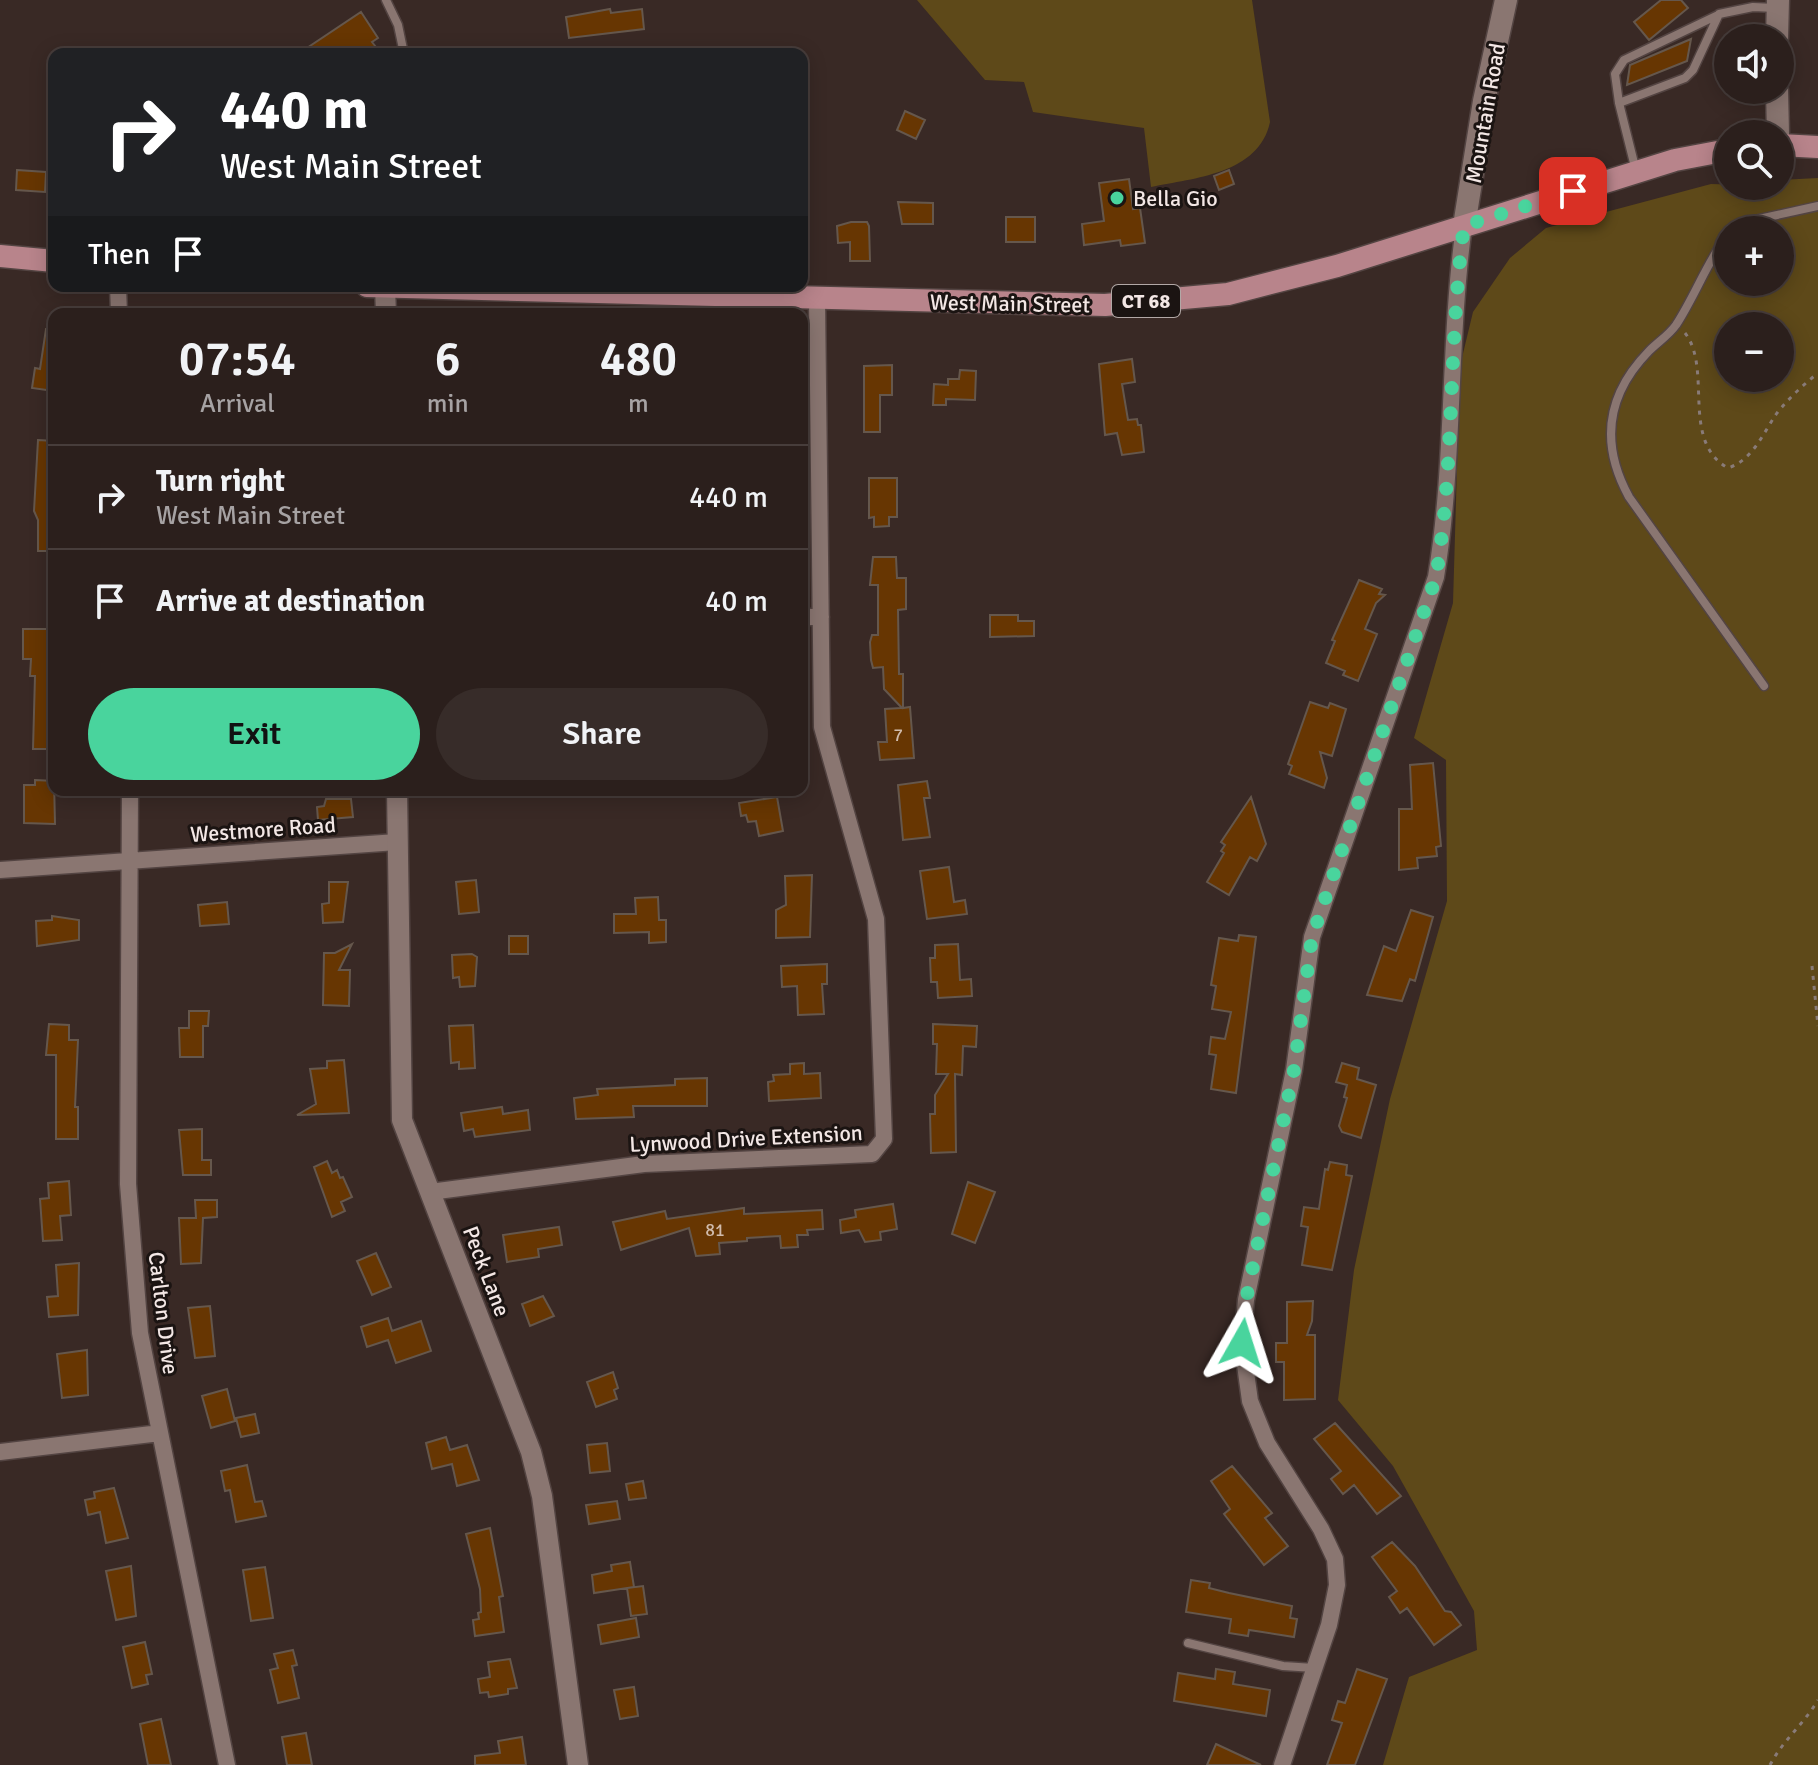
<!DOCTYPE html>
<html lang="en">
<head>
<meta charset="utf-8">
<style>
  body { margin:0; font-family:Signika,sans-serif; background:#372c29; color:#f1f3f6; height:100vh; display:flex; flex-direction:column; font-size:30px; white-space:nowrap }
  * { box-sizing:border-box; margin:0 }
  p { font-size:26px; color:#a6a2a3 }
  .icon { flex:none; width:44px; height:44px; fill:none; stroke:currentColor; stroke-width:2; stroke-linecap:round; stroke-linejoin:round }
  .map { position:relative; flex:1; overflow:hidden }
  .sheet { position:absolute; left:48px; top:308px; width:760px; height:488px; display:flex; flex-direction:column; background:#2b1f1c; border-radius:16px; box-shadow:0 4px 20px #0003,0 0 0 2px #473d3b }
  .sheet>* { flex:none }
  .guide { position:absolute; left:48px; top:48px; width:760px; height:244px; border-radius:16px; box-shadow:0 4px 20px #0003,0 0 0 2px #473d3b; background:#202124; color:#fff; overflow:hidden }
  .fabs { position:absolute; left:1714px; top:24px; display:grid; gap:16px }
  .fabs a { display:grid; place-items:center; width:80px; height:80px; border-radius:50%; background:#2b1f1c; box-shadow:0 4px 20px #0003,0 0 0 2px #473d3b; font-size:40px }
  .pin { position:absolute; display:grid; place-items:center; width:68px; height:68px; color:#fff; margin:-34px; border-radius:16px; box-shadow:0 4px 12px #0006 }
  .me { position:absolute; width:88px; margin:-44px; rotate:6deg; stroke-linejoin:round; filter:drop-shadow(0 0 6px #0008) }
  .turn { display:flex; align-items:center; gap:28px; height:168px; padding:0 40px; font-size:36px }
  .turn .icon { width:104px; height:104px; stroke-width:2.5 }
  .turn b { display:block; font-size:56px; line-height:68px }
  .then { display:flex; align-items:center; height:76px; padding:0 40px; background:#0003; gap:16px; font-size:30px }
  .eta { display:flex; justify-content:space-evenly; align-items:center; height:136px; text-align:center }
  .eta b { font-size:48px; font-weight:600; line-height:56px }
  .button { display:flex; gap:16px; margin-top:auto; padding:16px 40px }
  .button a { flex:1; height:92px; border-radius:48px; background:#49d49d; color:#111; font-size:32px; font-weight:600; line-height:92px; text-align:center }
  .button a+a { background:#372c29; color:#f1f3f6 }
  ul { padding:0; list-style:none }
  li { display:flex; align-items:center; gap:24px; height:104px; padding:0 40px; border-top:2px solid #473d3b }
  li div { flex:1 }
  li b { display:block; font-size:30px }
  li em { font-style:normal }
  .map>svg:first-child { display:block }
  .green { fill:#5e4919; fill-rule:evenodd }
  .building { fill:#673602; stroke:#65574c; stroke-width:2 }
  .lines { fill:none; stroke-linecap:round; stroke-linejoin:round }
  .service-casing { stroke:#534442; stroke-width:11 }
  .minor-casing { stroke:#534442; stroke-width:19 }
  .tertiary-casing { stroke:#534442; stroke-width:23 }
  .secondary-casing { stroke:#534442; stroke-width:25 }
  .primary-casing { stroke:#534442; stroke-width:25 }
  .path { stroke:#897b78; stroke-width:3; stroke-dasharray:4 6; stroke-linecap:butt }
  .service { stroke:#8a7671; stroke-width:8 }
  .minor { stroke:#8a7671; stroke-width:16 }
  .tertiary { stroke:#8a7671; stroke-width:20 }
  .secondary { stroke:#8a7671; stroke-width:22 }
  .primary { stroke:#b8848b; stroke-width:22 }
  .route { stroke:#49d49d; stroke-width:14; stroke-dasharray:0 25.2 }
  .poi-dot { fill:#49d49d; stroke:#1b1412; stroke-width:3 }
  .labels { text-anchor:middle; stroke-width:6; stroke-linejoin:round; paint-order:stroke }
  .number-label { font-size:18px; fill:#d0bbac }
  .shield { fill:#1b1412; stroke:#b2a8a6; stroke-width:2 }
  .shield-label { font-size:20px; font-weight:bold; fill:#f3e7e5 }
  .street-label { font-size:22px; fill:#f3e7e5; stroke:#1b1412 }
  .poi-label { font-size:22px; fill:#f3e7e5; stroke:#1b1412; text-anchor:start }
</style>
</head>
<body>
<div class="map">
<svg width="1818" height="1765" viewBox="0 0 1818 1765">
  <rect width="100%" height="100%" fill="#392925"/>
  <!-- green -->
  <path class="green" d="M917,0H1252L1270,122C1259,174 1194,178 1151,187L1144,128L1033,112L1024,82L985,80Z
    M1818,178V1765H1383L1409,1677L1477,1650L1474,1611L1393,1466L1338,1400L1354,1270L1390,1099L1447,901L1446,760L1414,738L1453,603L1460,366L1473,312L1510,258L1546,228L1711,184L1780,186V180ZM1728,230H1780V282H1728ZM1728,326H1780V378H1728Z"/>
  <!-- building -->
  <path class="building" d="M1661,0H1681L1688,8L1649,40L1634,22Z
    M610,9L611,13L642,9L644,29L569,38L566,17Z
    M361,12L378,38L372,42L376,47L366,54H298Z
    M1691,39L1687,61L1627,85L1630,65Z
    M905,111L925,120L916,139L897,130Z
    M17,170L46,172L45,192L16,190Z
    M1229,170L1234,184L1219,190L1214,176Z
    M1129,179L1133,209L1140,208L1145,243L1121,246L1120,240L1084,245L1082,224L1104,221L1099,183Z
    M898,202L933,203V224H902Z
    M1006,217H1035V242H1006Z
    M851,222H867L869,226L870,261H850V242L838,243L837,226Z
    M46,329L54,330V391L32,388L35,368L40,369Z
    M1132,359L1135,382L1122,384L1128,420L1137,419L1138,425H1141L1144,452L1122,455L1117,433L1105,435L1099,364Z
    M892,365V395H880V432H864V366Z
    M960,370L976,371L975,400L946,399V405H933L934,384L948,385V379H959Z
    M38,440L54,441V551H38V520L34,511Z
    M869,478H897V517H889V526L874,527V517L869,518Z
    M873,557H896L897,578H906V609L898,610L899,674H903V708L910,707L914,758L880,760L878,742H887L885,709L902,708L884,689L883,667L873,668L871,660L870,642L872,635H878V585H870Z
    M1359,580L1382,589L1379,594L1385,595L1376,603L1365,629L1377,634L1358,681L1343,675L1345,671L1326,663L1335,641L1332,640Z
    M990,615H1018V621H1034V636L990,637Z
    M23,629H54V749H33L35,676H30L31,659H23Z
    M1310,702L1328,708L1330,703L1346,709L1332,756L1320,752L1327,778L1324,788L1289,774L1292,766L1288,764Z
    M1433,763L1441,846L1436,847L1437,856L1417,858L1418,868L1399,870V809H1412L1410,765Z
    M35,780L54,781L55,824L24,823V785H35Z
    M927,781L930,798H924L930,837L903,840L898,785Z
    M777,797L783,831L759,836L756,821L748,822L746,815L741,816L739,803Z
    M1251,797L1266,844L1257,861L1250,857L1229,895L1207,882L1224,853L1221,851L1225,845L1221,842Z
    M326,799H351L353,817L318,820L317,807L324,806Z
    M949,867L954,902L965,900L967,914L927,919L920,871Z
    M812,875L810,937L776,938V910L786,905L785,876Z
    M476,880L479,912L459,914L456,882Z
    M329,882H348L343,922L323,923L322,904L329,903Z
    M658,897L659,920H666V942L649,943V932L614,933V914H636L635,898Z
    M227,902L229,924L200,926L198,905Z
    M1411,910L1433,917L1415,981L1410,979L1402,1001L1367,995L1384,946L1396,951Z
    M52,916L79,920V940L37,946L36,921L52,920Z
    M1239,935L1256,937L1236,1093L1211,1089L1216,1055L1209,1054L1211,1037L1225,1039L1231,1012L1212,1009L1216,986L1211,985L1219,938L1238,941Z
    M509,936H528V954H509Z
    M352,944L339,970H350L349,1006L323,1005L324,953H335Z
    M958,944L960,980L971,979L972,996L938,998L937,982H931L930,958H935V945Z
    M472,954L477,957L475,986L460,987L459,977L453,978L452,955Z
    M827,964V984H822L824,1014L798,1015L797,986L782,987L781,966Z
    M189,1011H209L208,1026H203V1057H180L179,1028H189Z
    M49,1024L69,1025V1040H78L75,1107H78V1139H56V1055H46Z
    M933,1024L977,1026L976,1047L963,1046L962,1075L955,1074L956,1152L931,1153L930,1114H935V1095L948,1074H936L937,1044H933Z
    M473,1025L475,1068L459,1069V1062L451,1063L449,1026Z
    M344,1060L349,1113L297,1115L316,1104L310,1069L327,1068V1061Z
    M804,1063V1074L820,1073L821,1098L769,1101L768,1082L774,1081L773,1075L790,1074V1064Z
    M1342,1063L1359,1068L1357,1079L1376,1085L1361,1138L1342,1132L1339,1126L1347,1098L1344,1097L1347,1085L1336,1082Z
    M707,1078V1106H633L634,1117L576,1119L574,1098L598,1095L597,1089L675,1085V1079Z
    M502,1107L503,1114L528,1110L530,1130L475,1137L473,1129L464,1131L461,1113Z
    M202,1129V1160H211V1175H183L179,1130Z
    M327,1161L332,1173L337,1170L340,1178L343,1177L352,1197L341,1202L345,1211L332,1217L314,1167Z
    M1330,1162L1347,1165L1346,1175L1352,1176L1332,1270L1302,1265L1308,1227L1301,1226L1304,1207L1319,1209L1325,1169L1328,1170Z
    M69,1181L71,1215L60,1216L62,1240L43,1241L40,1199L49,1198L48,1183Z
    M968,1182L995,1192L975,1243L952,1234Z
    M195,1200H217V1217L203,1218L201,1263L181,1264L179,1218H196Z
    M893,1204L897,1229L880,1232L881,1240L865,1242L859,1230L841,1233L840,1220L856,1217L855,1210Z
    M744,1208V1214L822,1210L823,1229L807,1230L808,1235H797L798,1247L781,1248L780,1236L747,1238V1241L719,1243L720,1254L696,1256L689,1228L621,1250L613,1222L665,1211L667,1219Z
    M559,1227L562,1245L538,1249L539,1257L507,1262L503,1235Z
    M376,1253L391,1287L372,1295L357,1261Z
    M79,1263L78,1315L49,1317L47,1297L58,1296L56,1265Z
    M543,1296L554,1316L530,1326L522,1304Z
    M1313,1301L1312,1321L1307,1335H1315V1399L1284,1400V1362H1276V1343H1287V1302Z
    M210,1306L215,1356L195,1358L188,1308Z
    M388,1318L392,1331L421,1321L431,1351L396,1363L388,1340L367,1347L361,1327Z
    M87,1350L88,1395L62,1398L57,1354Z
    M613,1372L618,1388L614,1390L617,1399L596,1407L587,1382Z
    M227,1389L235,1421L211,1428L202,1396Z
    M255,1414L259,1433L241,1437L236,1418Z
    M1335,1423L1401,1496L1377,1514L1354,1485L1343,1494L1331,1479L1341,1471L1314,1439Z
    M446,1437L450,1450L467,1445L479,1480L457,1486L452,1464L432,1469L426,1443Z
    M607,1443L610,1471L590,1473L587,1445Z
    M247,1465L255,1502L262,1501L266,1516L236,1522L230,1490L225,1491L221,1471Z
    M1232,1466L1272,1513L1265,1518L1288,1546L1264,1565L1224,1514L1230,1509L1211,1481Z
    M643,1481L646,1498L629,1500L626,1484Z
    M114,1488L128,1538L106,1543L100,1512L88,1515L85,1500L95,1498L94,1492Z
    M617,1501L620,1519L589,1524L586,1505Z
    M490,1528L503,1596L499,1597L504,1632L475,1636L473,1620L479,1619L478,1613L481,1612L480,1589L466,1534Z
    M1392,1542L1415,1566L1445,1611L1451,1612L1461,1625L1434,1645L1407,1608L1400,1613L1389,1597L1397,1591L1372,1557Z
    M630,1562L634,1587L594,1593L592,1575L612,1571L611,1565Z
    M131,1566L136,1616L116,1620L106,1571Z
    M265,1567L273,1618L251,1621L243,1570Z
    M1191,1580L1210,1583L1209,1588L1229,1593L1292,1606L1290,1618L1297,1619L1294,1637L1249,1630L1248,1636L1229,1633L1231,1619L1186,1612Z
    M643,1586L647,1614L631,1616L627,1588Z
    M636,1618L639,1637L601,1644L598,1625Z
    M145,1642L152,1674L146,1675L148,1684L132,1688L123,1647Z
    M293,1650L297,1665L292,1666L299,1698L278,1703L270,1670L278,1668L274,1654Z
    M510,1659L517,1688L508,1689V1694L489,1697L488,1692L480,1693L478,1679L490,1677L488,1662Z
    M1216,1669L1235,1672L1233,1684L1270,1690L1266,1716L1174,1701L1178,1673L1215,1679Z
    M1357,1669L1387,1679L1355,1765H1327L1342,1723L1332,1720L1338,1701L1345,1703Z
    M634,1687L638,1716L620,1719L614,1690Z
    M161,1719L171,1765H148L140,1724Z
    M306,1733L312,1765H287L282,1737Z
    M522,1737L526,1765H475V1756L500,1753L498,1741Z
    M1216,1744L1261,1765H1207Z"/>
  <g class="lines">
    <defs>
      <path id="service" d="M386,0L398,25L404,54
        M1619,103L1615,74L1624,60L1718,15
        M1636,171L1619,103L1685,78L1693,70L1719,14L1753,7L1775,8
        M1731,230L1745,222L1818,206
        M1728,234C1707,262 1695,296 1676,325C1669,335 1658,342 1649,351C1606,395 1600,444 1629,497L1764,686
        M1188,1643L1283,1666L1314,1668"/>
      <path id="minor" d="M118,286L119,314
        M802,617H821
        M130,790L128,1184L140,1333L227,1765
        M0,870L397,842
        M430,1192L644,1164L872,1154L884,1139L876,919L822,727L817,300
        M0,1452L160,1433
        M1282,1765L1329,1625L1337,1585L1335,1559L1321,1529L1267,1443L1250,1401L1242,1343L1246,1300L1294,1070L1312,937L1436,577C1455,461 1448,343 1464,226"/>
      <path id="tertiary" d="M385,287L386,314
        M397,790L402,1120L531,1452L542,1496L578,1765"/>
      <path id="secondary" d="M1777,38L1778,0
        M1777,90L1778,134
        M1464,226L1484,101L1506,0"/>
      <path id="primary" d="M1780,145L1818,147
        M0,256L54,261
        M367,286L1105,305L1228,294L1337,266L1675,160L1728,150"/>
    </defs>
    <!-- service casing -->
    <use href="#service" class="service-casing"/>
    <!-- minor casing -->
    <use href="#minor" class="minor-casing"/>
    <!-- tertiary casing -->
    <use href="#tertiary" class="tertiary-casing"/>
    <!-- secondary casing -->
    <use href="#secondary" class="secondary-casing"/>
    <!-- primary casing -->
    <use href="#primary" class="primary-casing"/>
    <!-- path -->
    <path class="path" d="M1685,333C1713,369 1680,441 1728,468C1753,460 1763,433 1777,413C1789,398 1803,385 1818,373
      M1812,966L1818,1026
      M1770,1765C1783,1740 1804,1724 1818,1700"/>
    <!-- service -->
    <use href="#service" class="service"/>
    <!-- minor -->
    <use href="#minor" class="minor"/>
    <!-- tertiary -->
    <use href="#tertiary" class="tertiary"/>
    <!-- secondary -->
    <use href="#secondary" class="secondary"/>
    <!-- primary -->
    <use href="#primary" class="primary"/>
  </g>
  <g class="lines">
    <!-- route -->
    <path class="route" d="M1242,1343L1246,1300L1294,1070L1312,937L1436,577C1455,462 1448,343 1464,226L1573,191"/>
  </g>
  <!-- markers -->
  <circle class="poi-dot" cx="1117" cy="198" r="8"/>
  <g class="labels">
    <!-- number labels -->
    <g class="number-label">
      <text x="898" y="741">7</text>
      <text x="715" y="1236">81</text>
    </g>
    <!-- shield labels -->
    <rect class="shield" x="1112" y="285" width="68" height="32" rx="6"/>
    <g class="shield-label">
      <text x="1146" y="308">CT 68</text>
    </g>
    <!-- street labels -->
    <g class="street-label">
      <text transform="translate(1485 113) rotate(-80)" y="8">Mountain Road</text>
      <text transform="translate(1010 303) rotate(1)" y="8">West Main Street</text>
      <text transform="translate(263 829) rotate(-4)" y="8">Westmore Road</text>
      <text transform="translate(746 1138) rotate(-3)" y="8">Lynwood Drive Extension</text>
      <text transform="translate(487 1271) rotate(69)" y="8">Peck Lane</text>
      <text transform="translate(164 1313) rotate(83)" y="8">Carlton Drive</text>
    </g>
    <!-- poi labels -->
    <g class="poi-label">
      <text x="1133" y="206">Bella Gio</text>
    </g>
  </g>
</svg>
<div class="fabs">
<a><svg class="icon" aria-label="sound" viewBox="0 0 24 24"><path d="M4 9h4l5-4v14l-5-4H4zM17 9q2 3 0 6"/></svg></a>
<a><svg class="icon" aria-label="search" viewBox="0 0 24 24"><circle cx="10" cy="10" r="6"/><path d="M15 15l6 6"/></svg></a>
<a>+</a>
<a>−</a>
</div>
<div class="pin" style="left:1573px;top:191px;background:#d93025"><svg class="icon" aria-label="arrive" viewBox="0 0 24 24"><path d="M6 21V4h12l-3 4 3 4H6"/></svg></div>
<svg class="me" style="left:1242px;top:1343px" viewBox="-20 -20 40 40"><path d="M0-17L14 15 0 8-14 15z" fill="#49d49d" stroke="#fff" stroke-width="4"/></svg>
<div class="guide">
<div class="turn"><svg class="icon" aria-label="right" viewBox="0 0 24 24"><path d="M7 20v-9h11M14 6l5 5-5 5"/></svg><div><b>440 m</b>West Main Street</div></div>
<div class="then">Then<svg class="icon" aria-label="arrive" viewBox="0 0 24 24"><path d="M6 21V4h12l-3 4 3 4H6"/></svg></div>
</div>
<section class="sheet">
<div class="eta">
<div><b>07:54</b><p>Arrival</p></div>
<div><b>6</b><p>min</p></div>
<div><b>480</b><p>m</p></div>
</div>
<ul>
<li><svg class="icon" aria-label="right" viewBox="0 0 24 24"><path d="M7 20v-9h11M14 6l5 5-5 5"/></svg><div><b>Turn right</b><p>West Main Street</p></div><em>440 m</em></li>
<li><svg class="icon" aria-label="arrive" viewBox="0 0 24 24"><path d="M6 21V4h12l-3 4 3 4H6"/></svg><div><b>Arrive at destination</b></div><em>40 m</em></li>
</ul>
<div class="button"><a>Exit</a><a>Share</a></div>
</section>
</div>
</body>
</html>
